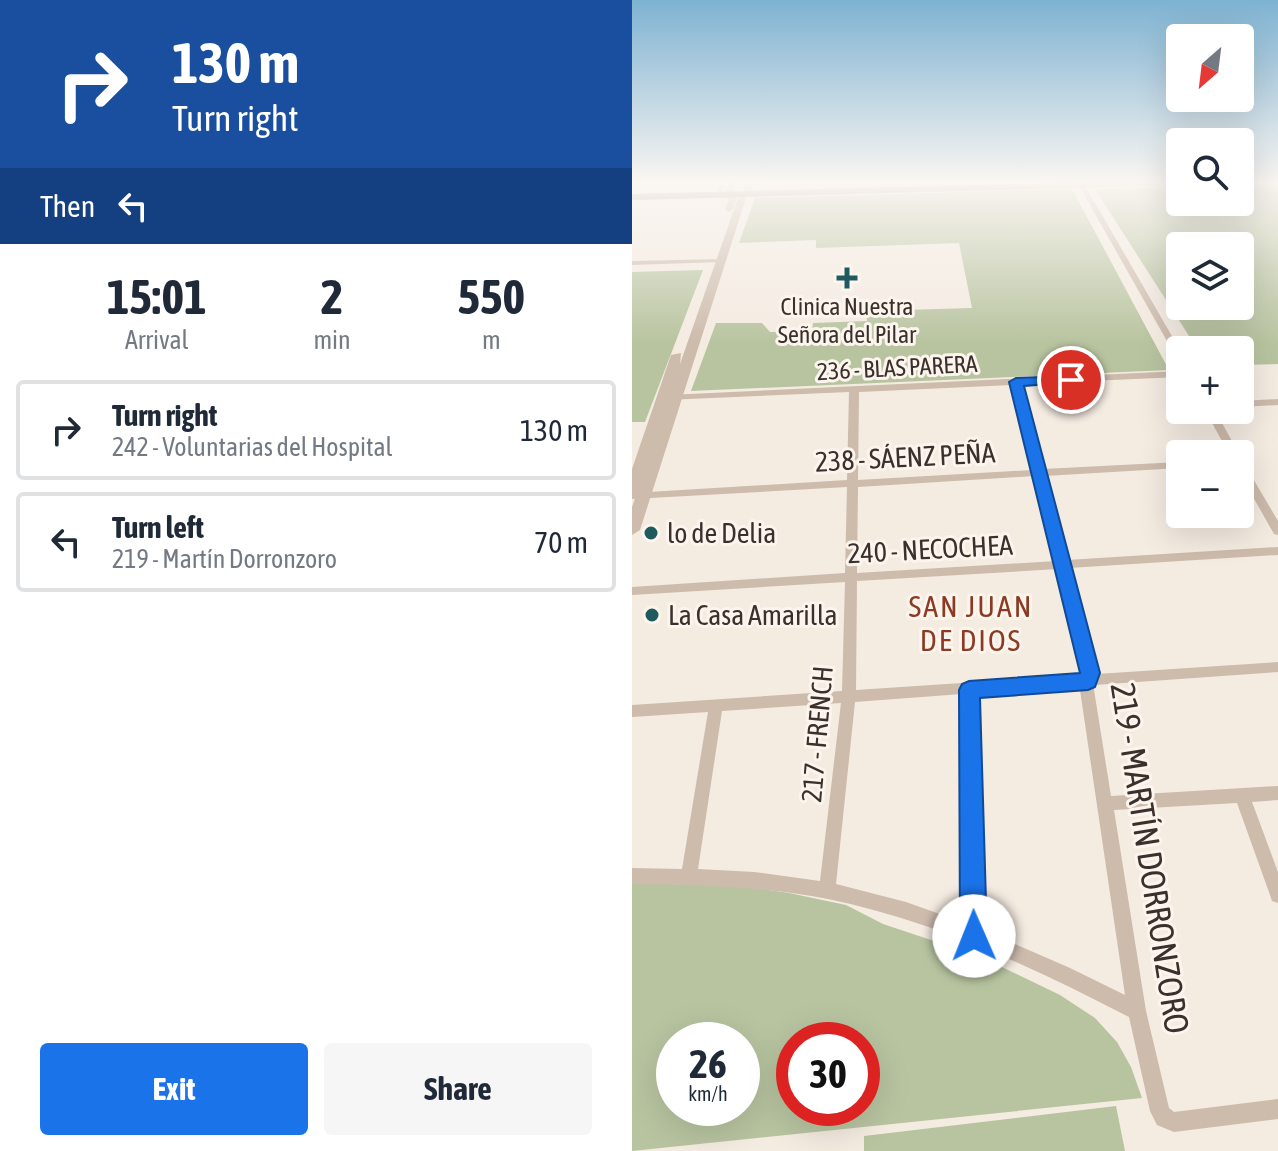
<!DOCTYPE html>
<html lang="en">
<head>
<meta charset="utf-8">
<style>
  body { margin:0; font-family:"Asap Condensed",sans-serif; background:#f6f6f7; color:#1f2937; height:100vh; display:flex; flex-direction:column; font-size:30px; white-space:nowrap }
  * { box-sizing:border-box; margin:0 }
  p { font-size:26px; color:#747a83 }
  .icon { flex:none; width:44px; height:44px; fill:none; stroke:currentColor; stroke-width:2; stroke-linecap:round; stroke-linejoin:round }
  .map { position:relative; flex:1; overflow:hidden }
  .sheet { display:flex; flex-direction:column; background:#fff; width:632px }
  .sheet>* { flex:none }
  .hud { background:#1a4fa0; color:#fff; overflow:hidden }
  .needle { width:52px; rotate:208deg }
  .controls { position:absolute; left:534px; top:24px; display:grid; gap:16px }
  .controls a { display:grid; place-items:center; width:88px; height:88px; border-radius:8px; background:#fff; box-shadow:0 8px 32px #0002; font-size:40px }
  .speed { position:absolute; left:24px; top:1022px; display:flex; gap:16px; font-size:40px; font-weight:700; text-align:center }
  .speed>* { display:grid; place-content:center; width:104px; height:104px; border-radius:50%; background:#fff; box-shadow:0 8px 32px #0002; line-height:1 }
  .speed small { font-size:20px; font-weight:400 }
  .speed .limit { border:12px solid #d22; background:#fff; color:#111 }
  .pin { position:absolute; display:grid; place-items:center; width:68px; height:68px; color:#fff; margin:-34px; border:4px solid #fff; border-radius:50%; box-shadow:0 2px 8px #0007 }
  .me { position:absolute; width:88px; margin:-44px; rotate:359deg; stroke-linejoin:round; filter:drop-shadow(0 0 6px #0008) }
  .turn { display:flex; align-items:center; gap:28px; height:168px; padding:0 40px; font-size:36px }
  .turn .icon { width:104px; height:104px; stroke-width:2.5 }
  .turn b { display:block; font-size:56px; line-height:68px }
  .then { display:flex; align-items:center; height:76px; padding:0 40px; background:#0003; gap:16px; font-size:30px }
  .eta { display:flex; justify-content:space-evenly; align-items:center; height:136px; text-align:center }
  .eta b { font-size:48px; font-weight:700; line-height:56px }
  .action { display:flex; gap:16px; margin-top:auto; padding:16px 40px }
  .action a { flex:1; height:92px; border-radius:8px; background:#1a73e8; color:#fff; font-size:32px; font-weight:700; line-height:92px; text-align:center }
  .action a+a { background:#f6f6f7; color:#1f2937 }
  ul { padding:0; list-style:none }
  li { display:flex; align-items:center; gap:24px; height:100px; margin:0 16px 12px; padding:0 24px; border:4px solid #e0e1e3; border-radius:8px }
  li div { flex:1 }
  li b { display:block; font-size:30px }
  li em { font-style:normal }
  main { display:flex; flex:1; min-height:0 }
  .map>svg:first-child { display:block }
  .green { fill:#b8c4a0; fill-rule:evenodd }
  .lines { fill:none; stroke-linecap:round; stroke-linejoin:round }
  .stream { stroke:#7fb0b2; stroke-width:2 }
  .minor { fill:#cdbbac; fill-rule:evenodd }
  .tertiary { fill:#cdbbac; fill-rule:evenodd }
  .secondary { fill:#a18a7d; fill-rule:evenodd }
  .route { fill:#1a73e8; stroke:#114b97; stroke-width:2 }
  .poi-dot { fill:#1f5a5e; stroke:#fbf5ee; stroke-width:3 }
  .labels { text-anchor:middle; stroke-width:6; stroke-linejoin:round; paint-order:stroke }
  .far-poi-label { font-size:24px; fill:#3b302b; stroke:#fbf5ee }
  .far-street-label { font-size:24px; fill:#3b302b; stroke:#fbf5ee }
  .street-label { font-size:28px; fill:#3b302b; stroke:#fbf5ee }
  .poi-label { font-size:28px; fill:#3b302b; stroke:#fbf5ee; text-anchor:start }
  .neighbourhood-label { font-size:30px; letter-spacing:2px; fill:#8c3b22; stroke:#fbf5ee }
  .near-street-label { font-size:34px; fill:#3b302b; stroke:#fbf5ee }
</style>
</head>
<body>
<main>
<section class="sheet">
<div class="hud">
<div class="turn"><svg class="icon" aria-label="right" viewBox="0 0 24 24"><path d="M7 20v-9h11M14 6l5 5-5 5"/></svg><div><b>130 m</b>Turn right</div></div>
<div class="then">Then<svg class="icon" aria-label="left" viewBox="0 0 24 24"><path d="M17 20v-9H6M10 6l-5 5 5 5"/></svg></div>
</div>
<div class="eta">
<div><b>15:01</b><p>Arrival</p></div>
<div><b>2</b><p>min</p></div>
<div><b>550</b><p>m</p></div>
</div>
<ul>
<li><svg class="icon" aria-label="right" viewBox="0 0 24 24"><path d="M7 20v-9h11M14 6l5 5-5 5"/></svg><div><b>Turn right</b><p>242 - Voluntarias del Hospital</p></div><em>130 m</em></li>
<li><svg class="icon" aria-label="left" viewBox="0 0 24 24"><path d="M17 20v-9H6M10 6l-5 5 5 5"/></svg><div><b>Turn left</b><p>219 - Martín Dorronzoro</p></div><em>70 m</em></li>
</ul>
<div class="action"><a>Exit</a><a>Share</a></div>
</section>
<div class="map">
<svg width="646" height="1151" viewBox="0 0 646 1151">
  <rect width="100%" height="100%" fill="#f4ebe1"/>
  <!-- green -->
  <path class="green" d="M646,184V364L608,365V350H566L463,189L548,187V202H608V185ZM608,246V306H548V246Z
    M440,189L537,370L59,391L84,323H130L138,332L180,331L181,323L235,321V311L340,308L327,243L184,248V240L107,243L123,198Z
    M71,270L13,422H0V272Z
    M0,883L109,886L157,893L214,905L251,924L347,956L428,995L463,1018L485,1042L499,1067L510,1098L0,1151ZM42,1040H110V1108H42ZM162,1040H230V1108H162Z
    M484,1106L493,1151H232V1136Z"/>
  <g class="lines">
    <!-- stream -->
    <path class="stream" d="M87,193L91,182"/>
    <!-- minor -->
    <path class="minor" d="M445,182H451L548,350V360L544,357Z
      M91,259V261L89,262L0,265V261Z
      M548,371V377L389,384L411,469L548,462V468L413,476L435,560L646,547V555L437,568L465,674L646,662V672L463,685L462,690L479,796L646,786V800L620,802L646,872V903L640,901L638,895L605,803L482,810L514,1011L537,1108L542,1112L646,1099V1119L542,1132L525,1125L518,1111L497,1017C400,967 303,921 196,899C132,886 65,885 0,884V868L50,869L76,712L0,717V705L210,691L213,582L0,595V587L213,573L215,487L0,499V493L215,480L217,392L33,400L31,398L36,395ZM380,385L401,470L226,480L227,392ZM403,476L424,561L225,573L226,487ZM426,569L451,675L224,690L225,581ZM449,686L448,690L493,995L438,968L351,930L344,693ZM330,694L333,923L274,902L204,884L223,702ZM209,703L188,881L122,872L66,869L90,711Z
      M646,399V405L608,407V401Z
      M573,410H583L607,454H597Z
      M608,462L613,465L646,521V535L642,534L608,474Z"/>
    <!-- tertiary -->
    <path class="tertiary" d="M97,182H105L100,193L105,198L101,209L97,212L93,209L97,199L92,194Z
      M116,182H124L114,198L8,530L0,535V507L5,493L0,495V469L39,355L49,353L48,364L106,198Z"/>
    <!-- secondary -->
    <path class="secondary" d="M456,182H548V185L0,200V194Z"/>
  </g>
  <!-- sky -->
  <linearGradient id="sky" x2="0" y2="1"><stop stop-color="#7eb2d2"/><stop offset="0.53" stop-color="#faf6f2"/><stop offset="1" stop-color="#faf6f2" stop-opacity="0"/></linearGradient>
  <rect width="646" height="343" fill="url(#sky)"/>
  <!-- route -->
  <path class="route" d="M439,376L444,377V382L392,386L468,673L463,687L456,690L348,698L355,936L351,945L342,949L332,945L328,936L327,690L330,684L337,681L448,673L377,382L384,378Z"/>
  <!-- markers -->
  <g class="poi-dot">
    <path d="M211 266h8v8h8v8h-8v8h-8v-8h-8v-8h8z"/>
    <circle cx="19" cy="533" r="8"/>
    <circle cx="20" cy="615" r="8"/>
  </g>
  <g class="labels">
    <!-- far-poi labels -->
    <g class="far-poi-label">
      <text x="215" y="315">Clinica Nuestra<tspan x="215" dy="28">Señora del Pilar</tspan></text>
    </g>
    <!-- far-street labels -->
    <g class="far-street-label">
      <text transform="translate(265 368) rotate(-3)" y="8">236 - BLAS PARERA</text>
    </g>
    <!-- street labels -->
    <g class="street-label">
      <text transform="translate(273 457) rotate(-3)" y="10">238 - SÁENZ PEÑA</text>
      <text transform="translate(298 549) rotate(-3)" y="10">240 - NECOCHEA</text>
      <text transform="translate(185 734) rotate(-85)" y="10">217 - FRENCH</text>
    </g>
    <!-- poi labels -->
    <g class="poi-label">
      <text x="35" y="543">lo de Delia</text>
      <text x="36" y="625">La Casa Amarilla</text>
    </g>
    <!-- neighbourhood labels -->
    <g class="neighbourhood-label">
      <text x="339" y="617">SAN JUAN<tspan x="339" dy="34">DE DIOS</tspan></text>
    </g>
    <!-- near-street labels -->
    <g class="near-street-label">
      <text transform="translate(518 858) rotate(81)" y="12">219 - MARTÍN DORRONZORO</text>
    </g>
  </g>
</svg>
<div class="controls">
<a><svg class="needle" viewBox="-14 -14 28 28"><path d="M0-13l5 13h-10z" fill="#e53935"/><path d="M0 13l5-13h-10z" fill="#747a83"/></svg></a>
<a><svg class="icon" aria-label="search" viewBox="0 0 24 24"><circle cx="10" cy="10" r="6"/><path d="M15 15l6 6"/></svg></a>
<a><svg class="icon" aria-label="layers" viewBox="0 0 24 24"><path d="M12 4l9 5-9 5-9-5zM3 14l9 5 9-5"/></svg></a>
<a>+</a>
<a>−</a>
</div>
<div class="speed"><div>26<small>km/h</small></div><div class="limit">30</div></div>
<div class="pin" style="left:439px;top:380px;background:#d93025"><svg class="icon" aria-label="arrive" viewBox="0 0 24 24"><path d="M6 21V4h12l-3 4 3 4H6"/></svg></div>
<svg class="me" style="left:342px;top:936px" viewBox="-20 -20 40 40"><circle r="19" fill="#fff"/><path d="M0-13L10 11 0 6-10 11z" fill="#1a73e8"/></svg>
</div>
</main>
</body>
</html>
